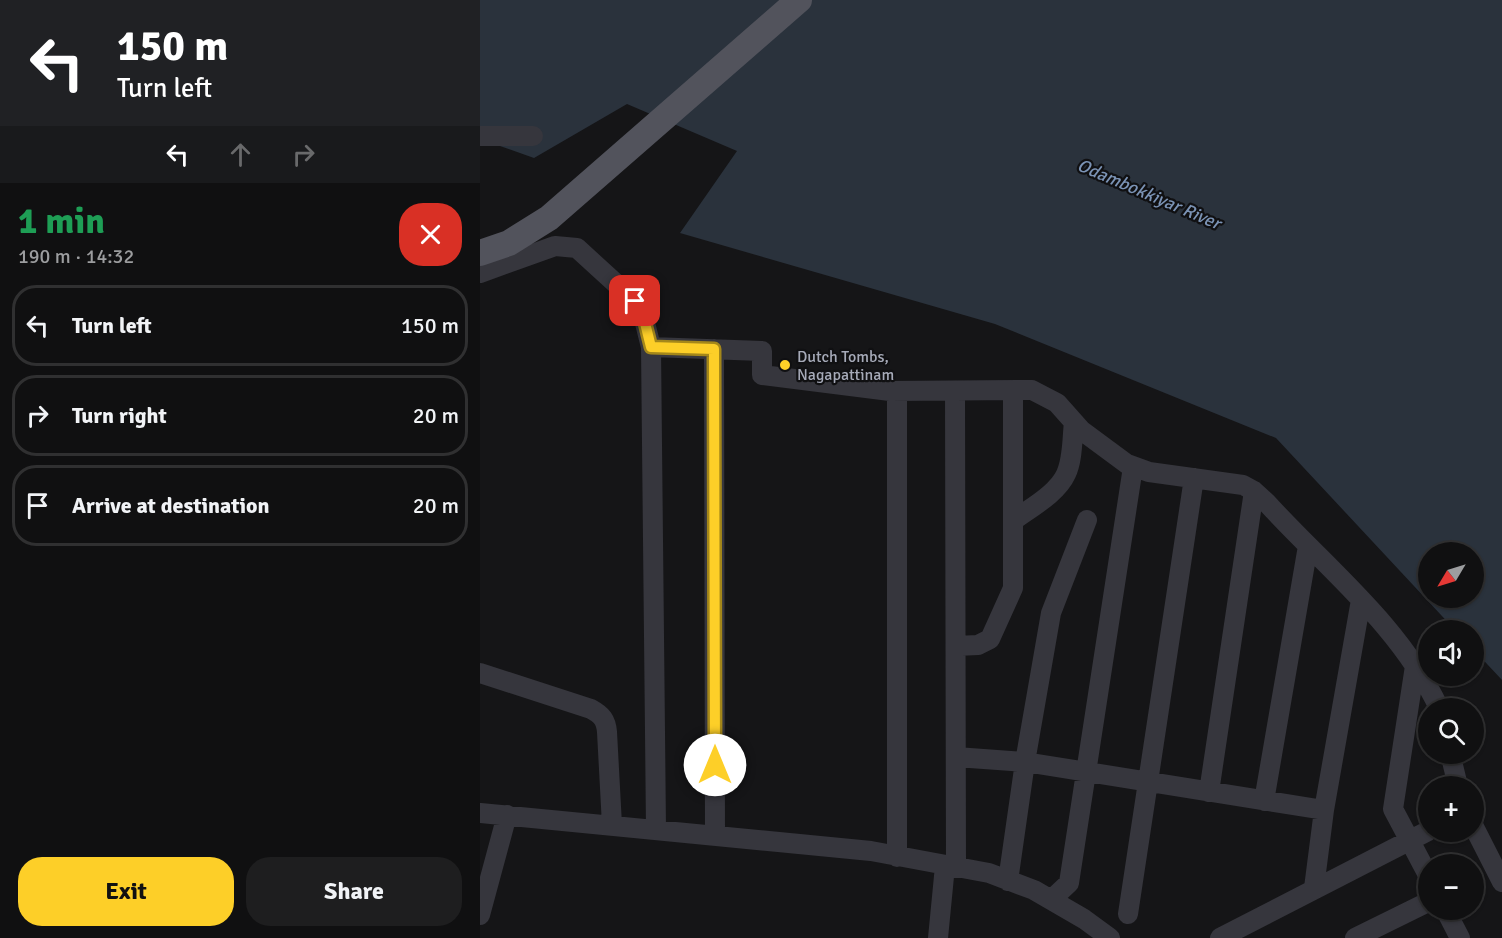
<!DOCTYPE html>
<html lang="en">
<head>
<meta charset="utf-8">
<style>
  body { margin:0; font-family:Signika,sans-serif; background:#1e1e1f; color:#f1f3f6; height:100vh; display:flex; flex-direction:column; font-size:22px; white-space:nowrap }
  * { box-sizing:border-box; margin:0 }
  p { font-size:20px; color:#9c9d9f }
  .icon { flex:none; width:33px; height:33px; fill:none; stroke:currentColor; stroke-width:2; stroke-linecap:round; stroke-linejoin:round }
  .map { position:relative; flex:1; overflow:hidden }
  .panel { display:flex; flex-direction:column; background:#101011; width:480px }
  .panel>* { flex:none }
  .banner { background:#202124; color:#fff; overflow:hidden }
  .needle { width:39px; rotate:232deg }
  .buttons { position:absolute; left:938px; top:542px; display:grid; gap:12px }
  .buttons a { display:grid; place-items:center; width:66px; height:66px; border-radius:50%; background:#101011; box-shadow:0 2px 4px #0004,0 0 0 2px #303031; font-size:30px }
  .pin { position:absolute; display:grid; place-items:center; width:51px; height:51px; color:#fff; margin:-26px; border-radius:12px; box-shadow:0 3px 9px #0006 }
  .me { position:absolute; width:66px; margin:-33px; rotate:0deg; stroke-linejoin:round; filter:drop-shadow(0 0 4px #0008) }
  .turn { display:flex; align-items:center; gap:21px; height:126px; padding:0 18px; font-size:27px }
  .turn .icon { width:78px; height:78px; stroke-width:2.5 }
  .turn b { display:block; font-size:42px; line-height:51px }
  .lanes { display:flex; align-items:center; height:57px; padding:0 18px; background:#0003; justify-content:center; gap:30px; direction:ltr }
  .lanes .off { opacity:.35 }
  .round { display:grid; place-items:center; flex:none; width:63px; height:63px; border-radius:24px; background:#1e1e1f }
  .headline { display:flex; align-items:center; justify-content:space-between; height:102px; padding:0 18px }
  h1 { font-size:36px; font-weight:700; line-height:45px; color:#1e9e55 }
  .action { display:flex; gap:12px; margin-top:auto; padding:12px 18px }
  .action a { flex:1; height:69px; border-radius:24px; background:#fdcf28; color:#111; font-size:24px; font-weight:700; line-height:69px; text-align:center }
  .action a+a { background:#1e1e1f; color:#f1f3f6 }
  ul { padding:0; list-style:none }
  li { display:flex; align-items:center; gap:18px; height:81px; margin:0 12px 9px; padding:0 6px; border:3px solid #303031; border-radius:24px }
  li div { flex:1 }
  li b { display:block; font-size:22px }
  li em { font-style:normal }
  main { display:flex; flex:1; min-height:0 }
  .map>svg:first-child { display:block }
  .water { fill:#2a323c; fill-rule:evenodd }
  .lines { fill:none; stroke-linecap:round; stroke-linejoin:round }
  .minor { stroke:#36363d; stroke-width:20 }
  .major { stroke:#52535c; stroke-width:26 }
  .route-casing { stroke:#a4871a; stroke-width:15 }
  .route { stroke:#fdcf28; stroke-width:10 }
  .poi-dot { fill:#fdcf28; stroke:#101012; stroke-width:2 }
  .labels { text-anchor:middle; stroke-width:4.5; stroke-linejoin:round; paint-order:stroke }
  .poi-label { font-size:16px; fill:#a6aab8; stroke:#101012; text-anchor:start }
  .water-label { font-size:18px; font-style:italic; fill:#7b93b5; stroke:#101012 }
</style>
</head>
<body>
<main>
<section class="panel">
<div class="banner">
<div class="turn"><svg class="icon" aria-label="left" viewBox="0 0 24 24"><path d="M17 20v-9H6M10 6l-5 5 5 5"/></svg><div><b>150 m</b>Turn left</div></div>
<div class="lanes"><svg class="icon" aria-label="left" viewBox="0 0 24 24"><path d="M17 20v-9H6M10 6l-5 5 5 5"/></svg><svg class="icon off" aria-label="ahead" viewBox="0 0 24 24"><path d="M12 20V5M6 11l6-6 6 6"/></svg><svg class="icon off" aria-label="right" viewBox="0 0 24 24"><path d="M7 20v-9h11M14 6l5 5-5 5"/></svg></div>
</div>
<div class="headline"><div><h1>1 min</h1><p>190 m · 14:32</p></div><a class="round" style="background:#d93025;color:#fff"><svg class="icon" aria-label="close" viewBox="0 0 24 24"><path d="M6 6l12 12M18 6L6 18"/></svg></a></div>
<ul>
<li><svg class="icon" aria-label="left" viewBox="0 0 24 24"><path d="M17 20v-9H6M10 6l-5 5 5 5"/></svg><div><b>Turn left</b></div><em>150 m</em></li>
<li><svg class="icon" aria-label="right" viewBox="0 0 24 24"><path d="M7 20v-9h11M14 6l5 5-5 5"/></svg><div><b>Turn right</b></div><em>20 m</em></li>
<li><svg class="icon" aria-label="arrive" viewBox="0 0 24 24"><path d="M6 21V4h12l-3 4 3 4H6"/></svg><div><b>Arrive at destination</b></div><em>20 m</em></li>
</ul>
<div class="action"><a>Exit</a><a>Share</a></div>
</section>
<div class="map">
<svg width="1022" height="938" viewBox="0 0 1022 938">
  <rect width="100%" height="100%" fill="#151517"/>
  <!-- water -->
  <path class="water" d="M0,0H1022V680L993,649V630H975L796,438L515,324L200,233L257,151L147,104L54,158L0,139ZM948,552H993V597H948Z"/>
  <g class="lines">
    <!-- minor -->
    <path class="minor" d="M0,136H53
      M0,273L75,246L97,248L155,301L163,315L171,347L176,829
      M171,347L282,351V375L410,391L552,390L577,403L601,430L647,464L669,472L763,485L774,491L786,502C846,568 920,625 959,708
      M234,349L235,835
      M475,391L476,868
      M533,521C550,508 577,494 586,474C593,459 592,439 594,422
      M476,646L498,645L510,639L533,588V391
      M935,666L913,809L948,875
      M0,673L111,709C122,715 126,720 127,732L132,825
      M970,753L978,786
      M476,757L545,762L844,810
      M729,792L774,491
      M784,801L828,546
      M0,813L391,851L509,873L554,890L604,919L630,938
      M993,825L1022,882
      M417,857V391
      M528,881L545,762L571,613L607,520
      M834,888L844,810L881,600
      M571,900L589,883L653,467
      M965,909L980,938
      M648,914L714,478
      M0,915L27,815
      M458,938L465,866
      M740,938L948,831
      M875,938L948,902"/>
    <!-- major -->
    <path class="major" d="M0,253L29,243L69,218L319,0"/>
  </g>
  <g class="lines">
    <defs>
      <path id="route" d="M155,301L163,315L171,347L234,349L235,765"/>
    </defs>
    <!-- route casing -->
    <use href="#route" class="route-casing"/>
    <!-- route -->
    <use href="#route" class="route"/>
  </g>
  <!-- markers -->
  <circle class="poi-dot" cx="305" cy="365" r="6"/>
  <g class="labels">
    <!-- poi labels -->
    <g class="poi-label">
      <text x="317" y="362">Dutch Tombs,<tspan x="317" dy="18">Nagapattinam</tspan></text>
    </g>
    <!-- water labels -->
    <g class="water-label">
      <text transform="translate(669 194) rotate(23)" y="6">Odambokkiyar River</text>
    </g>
  </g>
</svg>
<div class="buttons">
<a><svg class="needle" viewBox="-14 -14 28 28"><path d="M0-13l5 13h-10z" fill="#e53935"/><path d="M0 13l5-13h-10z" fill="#9c9d9f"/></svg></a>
<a><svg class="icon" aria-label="sound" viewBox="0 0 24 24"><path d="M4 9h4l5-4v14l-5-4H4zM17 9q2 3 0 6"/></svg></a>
<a><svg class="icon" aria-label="search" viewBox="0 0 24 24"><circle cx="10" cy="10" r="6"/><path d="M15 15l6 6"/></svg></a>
<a>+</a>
<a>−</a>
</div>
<div class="pin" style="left:155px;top:301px;background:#d93025"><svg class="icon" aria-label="arrive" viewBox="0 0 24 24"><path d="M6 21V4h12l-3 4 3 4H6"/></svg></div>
<svg class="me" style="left:235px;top:765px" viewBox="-20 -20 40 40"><circle r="19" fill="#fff"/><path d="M0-13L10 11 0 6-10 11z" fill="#fdcf28"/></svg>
</div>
</main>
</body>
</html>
